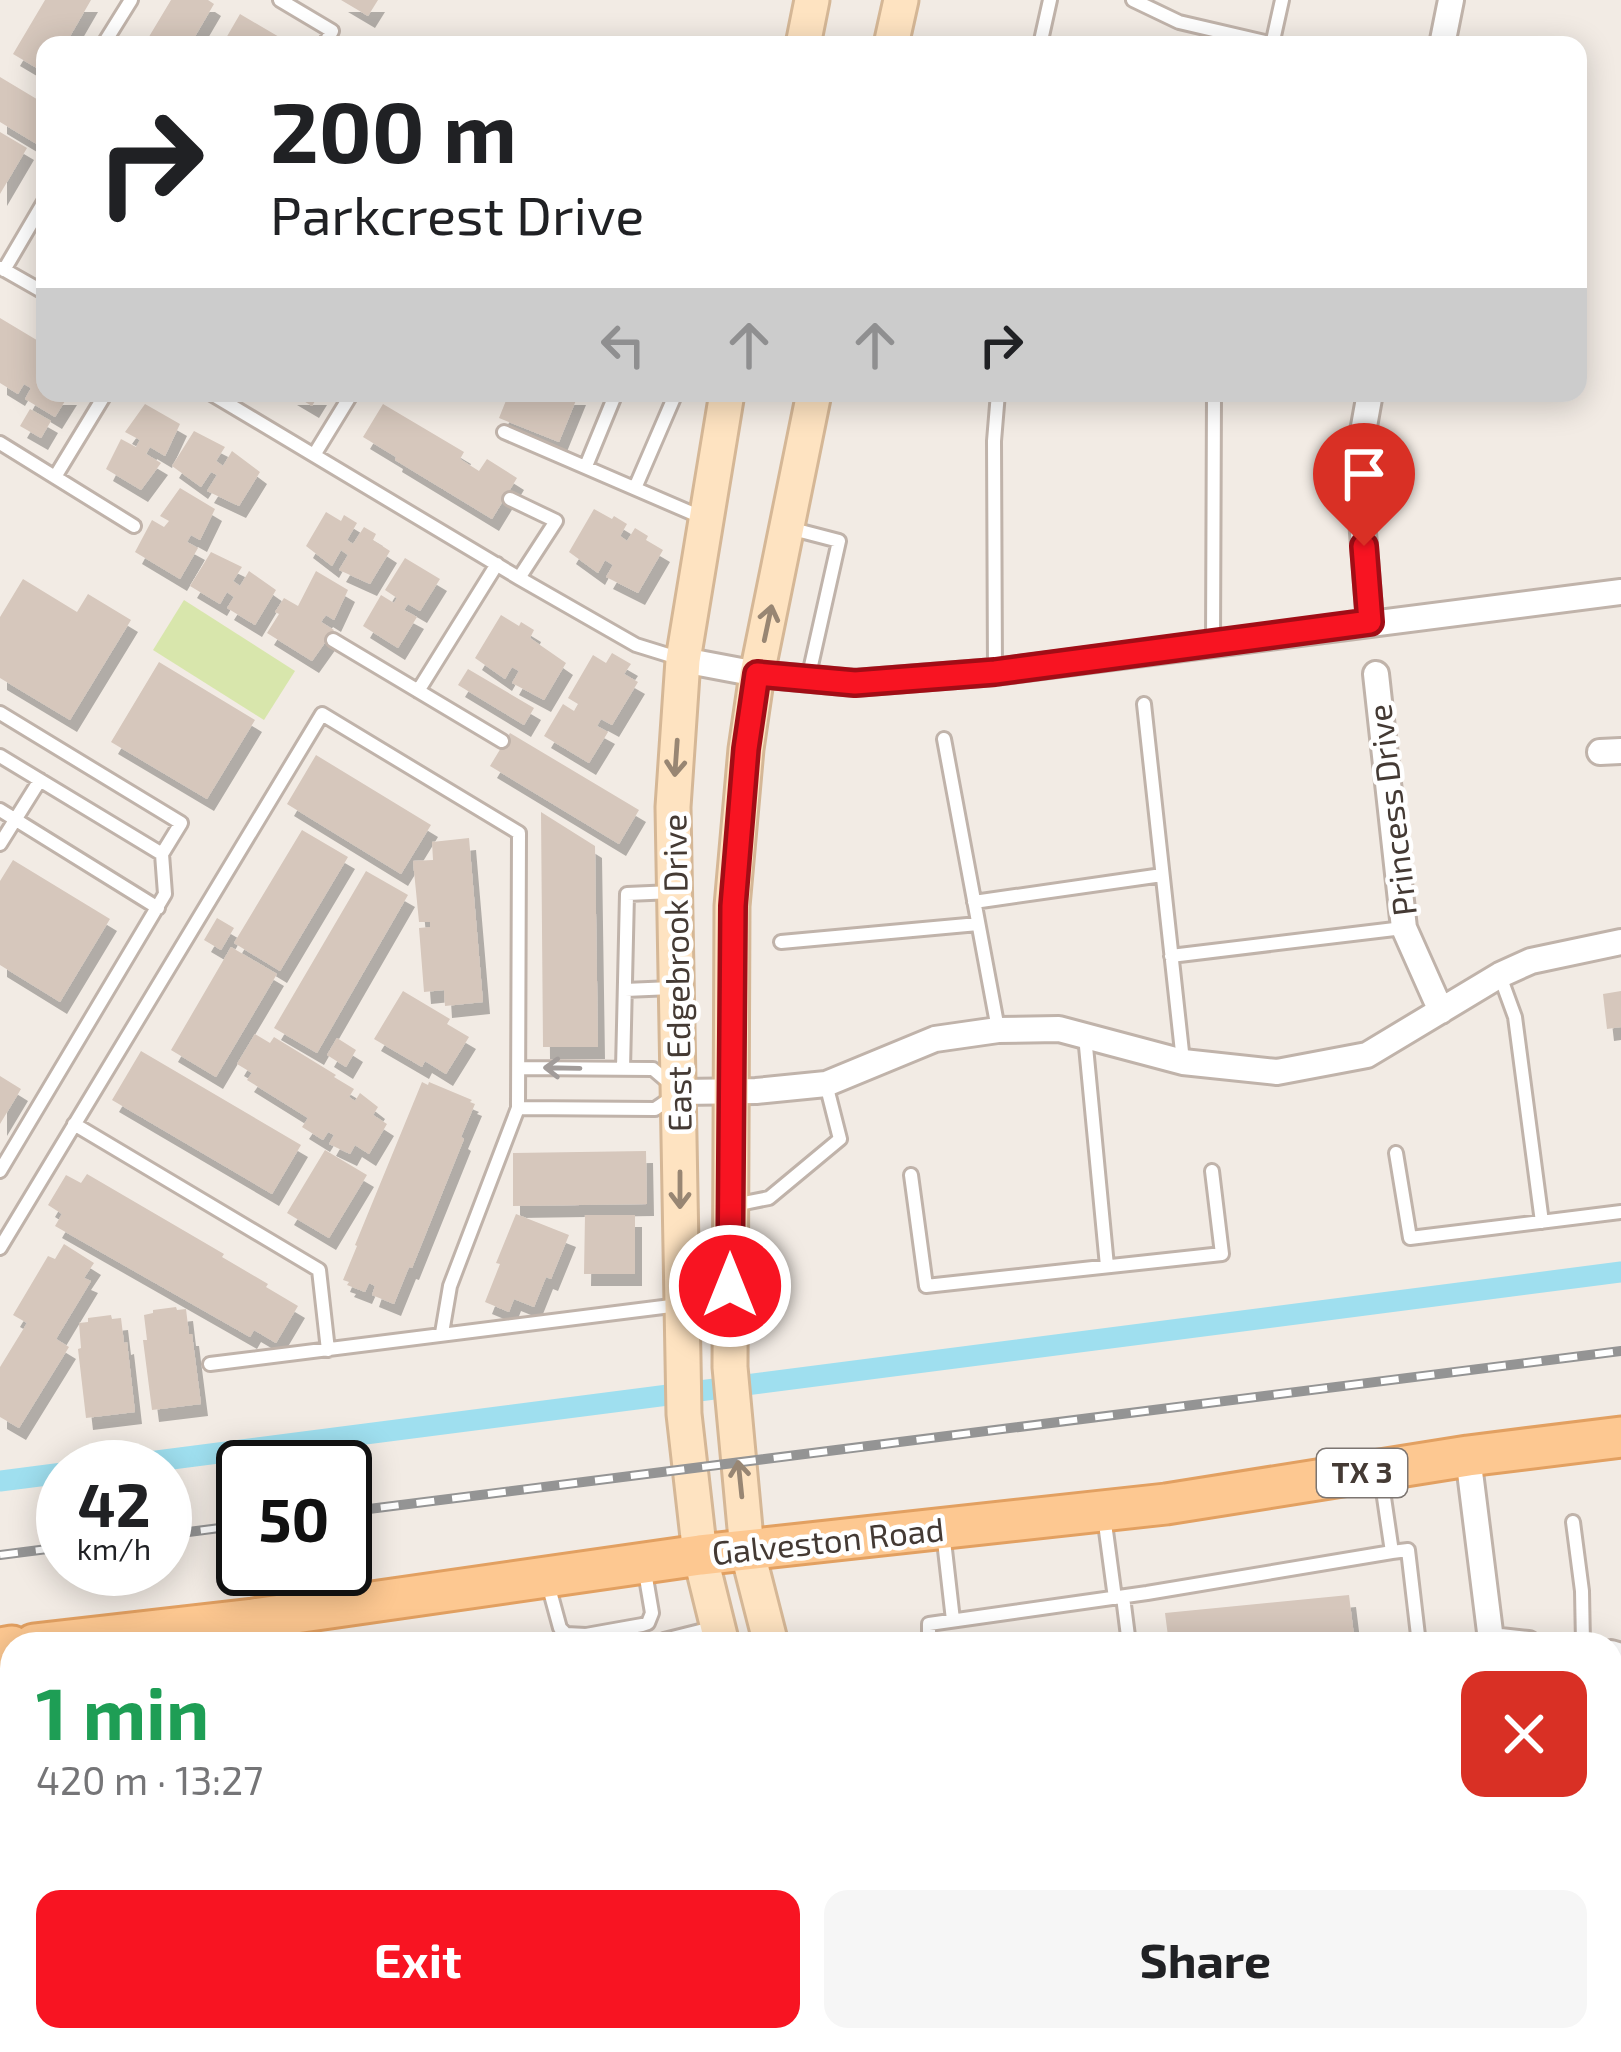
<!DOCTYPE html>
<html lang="en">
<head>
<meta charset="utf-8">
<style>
  body { margin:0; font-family:"Exo 2",sans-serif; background:#f6f6f6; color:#202124; height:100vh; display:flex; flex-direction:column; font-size:45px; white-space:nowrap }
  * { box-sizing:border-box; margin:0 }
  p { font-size:39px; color:#757577 }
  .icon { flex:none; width:66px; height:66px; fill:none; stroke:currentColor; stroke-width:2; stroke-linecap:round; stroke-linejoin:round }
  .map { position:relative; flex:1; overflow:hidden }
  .side { position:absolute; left:0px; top:1632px; width:1623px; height:420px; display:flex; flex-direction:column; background:#fff; border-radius:36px 36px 0 0; box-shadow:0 6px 30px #0003 }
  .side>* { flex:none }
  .hud { position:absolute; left:36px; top:36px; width:1551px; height:366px; border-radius:24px; box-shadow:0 6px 30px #0003; background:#fff; color:#202124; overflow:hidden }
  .speed { position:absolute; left:36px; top:1440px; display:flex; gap:24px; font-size:60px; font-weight:700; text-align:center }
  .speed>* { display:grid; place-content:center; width:156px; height:156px; border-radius:50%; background:#fff; box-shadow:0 6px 30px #0003; line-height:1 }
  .speed small { font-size:30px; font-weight:400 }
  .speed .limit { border:6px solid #111; border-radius:18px; background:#fff; color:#111 }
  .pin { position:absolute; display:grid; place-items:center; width:102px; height:102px; color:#fff; margin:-123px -51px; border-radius:50% 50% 50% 0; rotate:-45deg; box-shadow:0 0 12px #0007 }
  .pin .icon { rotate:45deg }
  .me { position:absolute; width:132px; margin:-66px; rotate:0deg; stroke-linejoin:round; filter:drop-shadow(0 0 9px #0008) }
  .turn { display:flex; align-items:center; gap:42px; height:252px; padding:0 36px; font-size:54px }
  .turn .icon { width:156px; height:156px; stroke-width:2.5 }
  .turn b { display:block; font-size:84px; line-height:102px }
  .lanes { display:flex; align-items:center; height:114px; padding:0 36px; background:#0003; justify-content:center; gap:60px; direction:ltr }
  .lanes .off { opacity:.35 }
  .round { display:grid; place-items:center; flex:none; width:126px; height:126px; border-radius:24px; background:#f6f6f6 }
  .headline { display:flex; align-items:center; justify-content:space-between; height:204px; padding:0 36px }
  h1 { font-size:72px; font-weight:700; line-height:90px; color:#1e9e55 }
  .primary-button { display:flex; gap:24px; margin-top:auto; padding:24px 36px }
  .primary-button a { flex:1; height:138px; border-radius:24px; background:#f81422; color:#fff; font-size:48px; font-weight:700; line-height:138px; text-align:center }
  .primary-button a+a { background:#f6f6f6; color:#202124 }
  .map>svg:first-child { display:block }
  .green { fill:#d8e6ac }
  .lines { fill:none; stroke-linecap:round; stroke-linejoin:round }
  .canal { stroke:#9fdfef; stroke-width:21 }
  .building { fill:#d6c7bc; filter:url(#shadow) }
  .service-casing { stroke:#c0b3aa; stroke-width:18 }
  .minor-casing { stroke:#c0b3aa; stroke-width:30 }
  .secondary-casing { stroke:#d5b796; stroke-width:39 }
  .primary-casing { stroke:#e2a061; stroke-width:45 }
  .service { stroke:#fff; stroke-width:12 }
  .minor { stroke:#fff; stroke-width:24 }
  .secondary { stroke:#fee3c1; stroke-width:33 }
  .primary { stroke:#fdc891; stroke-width:39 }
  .rail-casing { stroke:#949494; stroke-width:10 }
  .rail { stroke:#fff; stroke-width:6; stroke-dasharray:18; stroke-linecap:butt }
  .oneway { stroke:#988673 }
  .oneway2 { stroke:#a29c9a }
  .route-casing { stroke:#a10d16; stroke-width:30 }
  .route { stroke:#f81422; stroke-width:21 }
  .labels { text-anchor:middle; stroke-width:9; stroke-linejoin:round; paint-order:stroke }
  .shield { fill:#fff; stroke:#7c7571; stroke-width:3 }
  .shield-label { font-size:30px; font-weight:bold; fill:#443a34 }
  .street-label { font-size:33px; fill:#443a34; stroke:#fff }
</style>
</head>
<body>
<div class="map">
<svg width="1621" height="2052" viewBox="0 0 1621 2052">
  <defs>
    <filter id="shadow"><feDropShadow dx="7" dy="12" stdDeviation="0" flood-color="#0004"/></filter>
  </defs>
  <rect width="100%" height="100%" fill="#f2ebe4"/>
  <!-- green -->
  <path class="green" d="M184,600L295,671L264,720L153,650Z"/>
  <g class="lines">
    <!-- canal -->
    <path class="canal" d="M110,1467L1621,1272
      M0,1481L63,1473
      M0,1986L12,1994
      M89,2040L109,2052"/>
  </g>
  <!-- building -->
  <path class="building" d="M45,0H91L65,45H45V73L13,54Z
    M171,0H208L214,4L190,45H144Z
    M341,0H378L368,16Z
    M240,14L286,41L283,45H222Z
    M0,77L45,104V149L0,122Z
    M0,132L27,148L0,194Z
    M0,318L45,345V393H70L55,417L25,399L31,388L24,384L18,394L0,383Z
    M290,393H320L312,406Z
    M509,393H579L559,442L499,418Z
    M145,404L180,424L165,456L150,447L146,454L161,463L141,490L106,469L121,439L136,447L140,440L125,432Z
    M383,404L464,452L460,459L479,471L487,459L517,478L492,519L395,460L396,457L363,437Z
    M30,409L51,421L41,438L20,426Z
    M194,431L225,447L216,461L223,466L232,451L260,472L239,506L207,491L217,475L211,472L201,487L172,466Z
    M180,488L215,509L200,540L191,535L187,542L198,548L180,579L135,552L152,520L164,527L169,521L160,516Z
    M594,509L612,519L614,516L627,524L620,536L627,541L635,528L648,536L646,540L663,550L638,593L606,577L613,565L605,560L598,573L569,552Z
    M326,512L341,521L344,515L357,523L347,540L353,544L364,527L376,534L373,540L390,551L370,584L339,570L348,555L341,550L332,566L306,546Z
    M211,552L242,567L233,581L240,586L249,571L276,590L255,625L227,608L234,597L227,592L220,604L190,586Z
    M405,558L440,579L420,611L408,604L404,610L417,617L398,648L363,626L381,595L394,603L397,598L385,590Z
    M316,571L348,590L334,620L326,615L321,622L334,630L312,661L267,633L279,614L275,612L284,598L298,606Z
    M23,579L77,612L88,594L131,620L70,720L0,678V617Z
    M501,615L519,626L521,622L534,630L530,638L566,663L544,700L512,683L519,671L512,667L505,679L475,658Z
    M612,653L631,664L624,674L638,682L612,725L601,719L597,726L608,732L589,763L544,736L563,704L574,711L578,704L568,698L593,655L606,663Z
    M159,662L255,720L207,799L111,742Z
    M468,669L534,708L524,725L458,685Z
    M510,733L639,810L619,844L490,766Z
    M316,755L431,825L401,874L287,804Z
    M541,812L595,846L598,1047H543Z
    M302,830L348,857L280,971L234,943Z
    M469,838L483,1002L445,1006L444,990L424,992L419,928L430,927V922H419L413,861L433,860L432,842Z
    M13,860L110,919L60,1002L0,965V881Z
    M366,871L408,895L317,1053L274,1028Z
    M217,918L234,928L221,950L204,940Z
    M231,947L277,974L216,1077L171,1050Z
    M403,991L450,1019L447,1024L469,1037L446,1074L425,1061L422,1067L374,1039Z
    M1621,991V1027L1607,1029L1603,994Z
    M255,1034L270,1043L274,1037L336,1075L334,1077L354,1089L349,1097L355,1101L360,1093L378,1107L373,1115L387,1124L369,1154L355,1145L350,1154L329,1144L334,1135L328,1132L323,1140L302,1127L308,1118L247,1080L252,1073L237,1064Z
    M337,1038L356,1050L346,1067L327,1055Z
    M141,1051L301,1145L272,1194L112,1100Z
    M0,1076L21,1089L0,1124Z
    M422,1082L428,1085L429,1082L472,1100L470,1102L475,1104L461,1137L464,1139L412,1268L409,1267L394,1304L372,1295L375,1286L369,1283L365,1292L347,1285L349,1282L343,1280L357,1246L355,1245Z
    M325,1150L367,1175L329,1238L287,1213Z
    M646,1151L647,1204L513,1206V1153Z
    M87,1174L224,1254L222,1257L268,1284L266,1287L298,1306L276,1343L254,1330L250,1337L55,1226L62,1214L48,1205L66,1175L81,1183Z
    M516,1214L569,1235L551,1279L546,1277L534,1307L514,1299L509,1312L485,1302L500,1264L496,1263Z
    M585,1215H635V1274H584Z
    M64,1244L94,1263L84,1278L91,1281L56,1339L69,1347L19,1428L0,1417V1367L27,1323L13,1315L48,1256L55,1259Z
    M176,1307L177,1310L186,1309L189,1334H192L201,1404L152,1410L143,1340H147L144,1315L153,1313V1310Z
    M111,1315L112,1319L121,1318L124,1343L127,1342L135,1412L86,1418L78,1349L81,1348L79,1323L88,1322V1318Z
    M1349,1595L1355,1644H1169L1165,1613Z
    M1031,2040H1162L1163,2052H1132V2048L1032,2051Z"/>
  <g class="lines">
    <defs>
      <path id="service" d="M280,0L332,31L324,45
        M1133,0L1179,22L1273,44
        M103,45L131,0
        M1040,45L1050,0
        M1272,45L1282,0
        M1,268L45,293
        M4,270L45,200
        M210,393L519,578L636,645L678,658
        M504,432L701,517
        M0,443L134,526
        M314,455L352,393
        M586,466L616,393
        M55,477L106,393
        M635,488L676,393
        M510,499L556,521L519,578
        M789,528L839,541L808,679
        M333,640L502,741
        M1213,644L1214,393
        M995,672L994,441L998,393
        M418,691L497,564
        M1144,704L1183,1061
        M0,713L181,823L162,854
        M944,739L998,1029
        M0,756L162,854L165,894L0,1171
        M0,810L158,908
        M0,844L40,780
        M974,902L1162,875
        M781,942L978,924
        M1171,956L1403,928
        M1500,976L1515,1017L1542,1222
        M625,990L672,988
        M1085,1036L1107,1266
        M623,1069L627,894L673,892
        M518,1108L655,1109L680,1092L653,1069L520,1068
        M74,1124L319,1270L328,1350
        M1396,1153L1410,1238L1621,1212
        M911,1175L926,1286L1222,1254L1212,1171
        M734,1205L769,1198L840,1139L826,1084
        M0,1248L322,714L519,833L518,1108L450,1286L442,1333
        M210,1364L679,1305
        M1381,1477L1392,1552L1408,1550L1419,1644
        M1104,1516L1115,1598
        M1573,1522L1582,1591L1583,1644
        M943,1532L953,1620
        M548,1584L560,1628L566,1634L586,1635L642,1625L648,1623L652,1613L644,1566
        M1123,1597L1129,1644
        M661,1644L664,1640L716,1627
        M929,1644V1624L1147,1593L1392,1552
        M937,2040L939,2052
        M1180,2052L1181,2040"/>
      <path id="minor" d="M1442,45L1451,0
        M1370,622L1361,507V443L1370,393
        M683,660L757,674L855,683L995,672L1621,592
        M1376,674L1404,928L1441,1011
        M1600,752L1621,751
        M680,1092L756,1091L826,1084L935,1039L998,1030L1059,1029L1183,1062L1277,1072L1367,1055L1500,975L1531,961L1621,942
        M1468,1456L1491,1640L1528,1644
        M1611,1653L1621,1656
        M1445,2052L1453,2040"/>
      <path id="secondary" d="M803,45L812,0
        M891,45L901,0
        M722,1644L700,1555L684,1414L673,807L683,660L727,393
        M771,1644L747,1550L730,1367L732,906L746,749L757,674L814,393
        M831,2040L833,2052
        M885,2040L887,2052"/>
      <path id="primary" d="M34,1644L253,1619L700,1555L1166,1504L1468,1456L1621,1437
        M0,1648L12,1646"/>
    </defs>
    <!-- service casing -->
    <use href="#service" class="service-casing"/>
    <!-- minor casing -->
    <use href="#minor" class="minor-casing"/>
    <!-- secondary casing -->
    <use href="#secondary" class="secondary-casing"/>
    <!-- primary casing -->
    <use href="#primary" class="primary-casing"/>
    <!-- service -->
    <use href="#service" class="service"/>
    <!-- minor -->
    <use href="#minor" class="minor"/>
    <!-- secondary -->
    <use href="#secondary" class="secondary"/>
    <!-- primary -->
    <use href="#primary" class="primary"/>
    <defs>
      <path id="rail" d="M345,1512L1621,1351
        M165,1535L243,1525
        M0,1555L63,1547"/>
    </defs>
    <!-- rail casing -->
    <use href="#rail" class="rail-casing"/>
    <!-- rail -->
    <use href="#rail" class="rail"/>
  </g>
  <!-- one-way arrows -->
  <defs><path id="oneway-shaft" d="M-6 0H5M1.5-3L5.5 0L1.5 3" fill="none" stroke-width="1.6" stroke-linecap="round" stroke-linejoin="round" transform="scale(3)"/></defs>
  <g class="oneway">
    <use href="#oneway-shaft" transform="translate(768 623) rotate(-78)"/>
    <use href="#oneway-shaft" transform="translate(676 758) rotate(94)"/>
    <use href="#oneway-shaft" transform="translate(680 1190) rotate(90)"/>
    <use href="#oneway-shaft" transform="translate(740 1479) rotate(-96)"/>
  </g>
  <use class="oneway2" href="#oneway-shaft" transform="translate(562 1068) rotate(-179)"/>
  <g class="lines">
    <defs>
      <path id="route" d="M730,1286L733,906L746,749L757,674L855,683L995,672L1370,622L1364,546"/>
    </defs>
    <!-- route casing -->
    <use href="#route" class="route-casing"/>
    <!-- route -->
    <use href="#route" class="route"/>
  </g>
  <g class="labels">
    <!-- shield labels -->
    <rect class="shield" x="1317" y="1449" width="90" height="48" rx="9"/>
    <g class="shield-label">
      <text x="1362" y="1483">TX 3</text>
    </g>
    <!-- street labels -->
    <g class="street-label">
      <text transform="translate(1392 810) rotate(-97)" y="12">Princess Drive</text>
      <text transform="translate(677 973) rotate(-91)" y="12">East Edgebrook Drive</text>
      <text transform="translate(828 1541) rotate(-6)" y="12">Galveston Road</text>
    </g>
  </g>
</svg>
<div class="speed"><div>42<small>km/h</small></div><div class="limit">50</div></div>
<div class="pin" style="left:1364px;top:546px;background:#d93025"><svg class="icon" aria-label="arrive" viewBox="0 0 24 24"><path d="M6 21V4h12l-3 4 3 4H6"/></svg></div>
<svg class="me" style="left:730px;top:1286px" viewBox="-20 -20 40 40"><circle r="17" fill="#f81422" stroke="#fff" stroke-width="3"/><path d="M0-11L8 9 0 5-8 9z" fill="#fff"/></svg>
<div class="hud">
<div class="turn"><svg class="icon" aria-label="right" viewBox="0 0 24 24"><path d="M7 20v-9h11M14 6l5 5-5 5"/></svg><div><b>200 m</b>Parkcrest Drive</div></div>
<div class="lanes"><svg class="icon off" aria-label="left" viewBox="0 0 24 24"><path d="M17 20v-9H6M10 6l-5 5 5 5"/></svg><svg class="icon off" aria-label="ahead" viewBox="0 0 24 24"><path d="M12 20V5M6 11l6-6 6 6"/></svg><svg class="icon off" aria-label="ahead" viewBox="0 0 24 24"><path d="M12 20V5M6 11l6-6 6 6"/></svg><svg class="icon" aria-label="right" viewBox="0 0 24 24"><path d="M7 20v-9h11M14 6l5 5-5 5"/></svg></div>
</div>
<section class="side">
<div class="headline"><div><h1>1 min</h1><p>420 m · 13:27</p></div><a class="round" style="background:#d93025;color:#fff"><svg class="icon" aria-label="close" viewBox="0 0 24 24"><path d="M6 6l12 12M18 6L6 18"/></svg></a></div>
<div class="primary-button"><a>Exit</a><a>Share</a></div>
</section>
</div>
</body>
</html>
